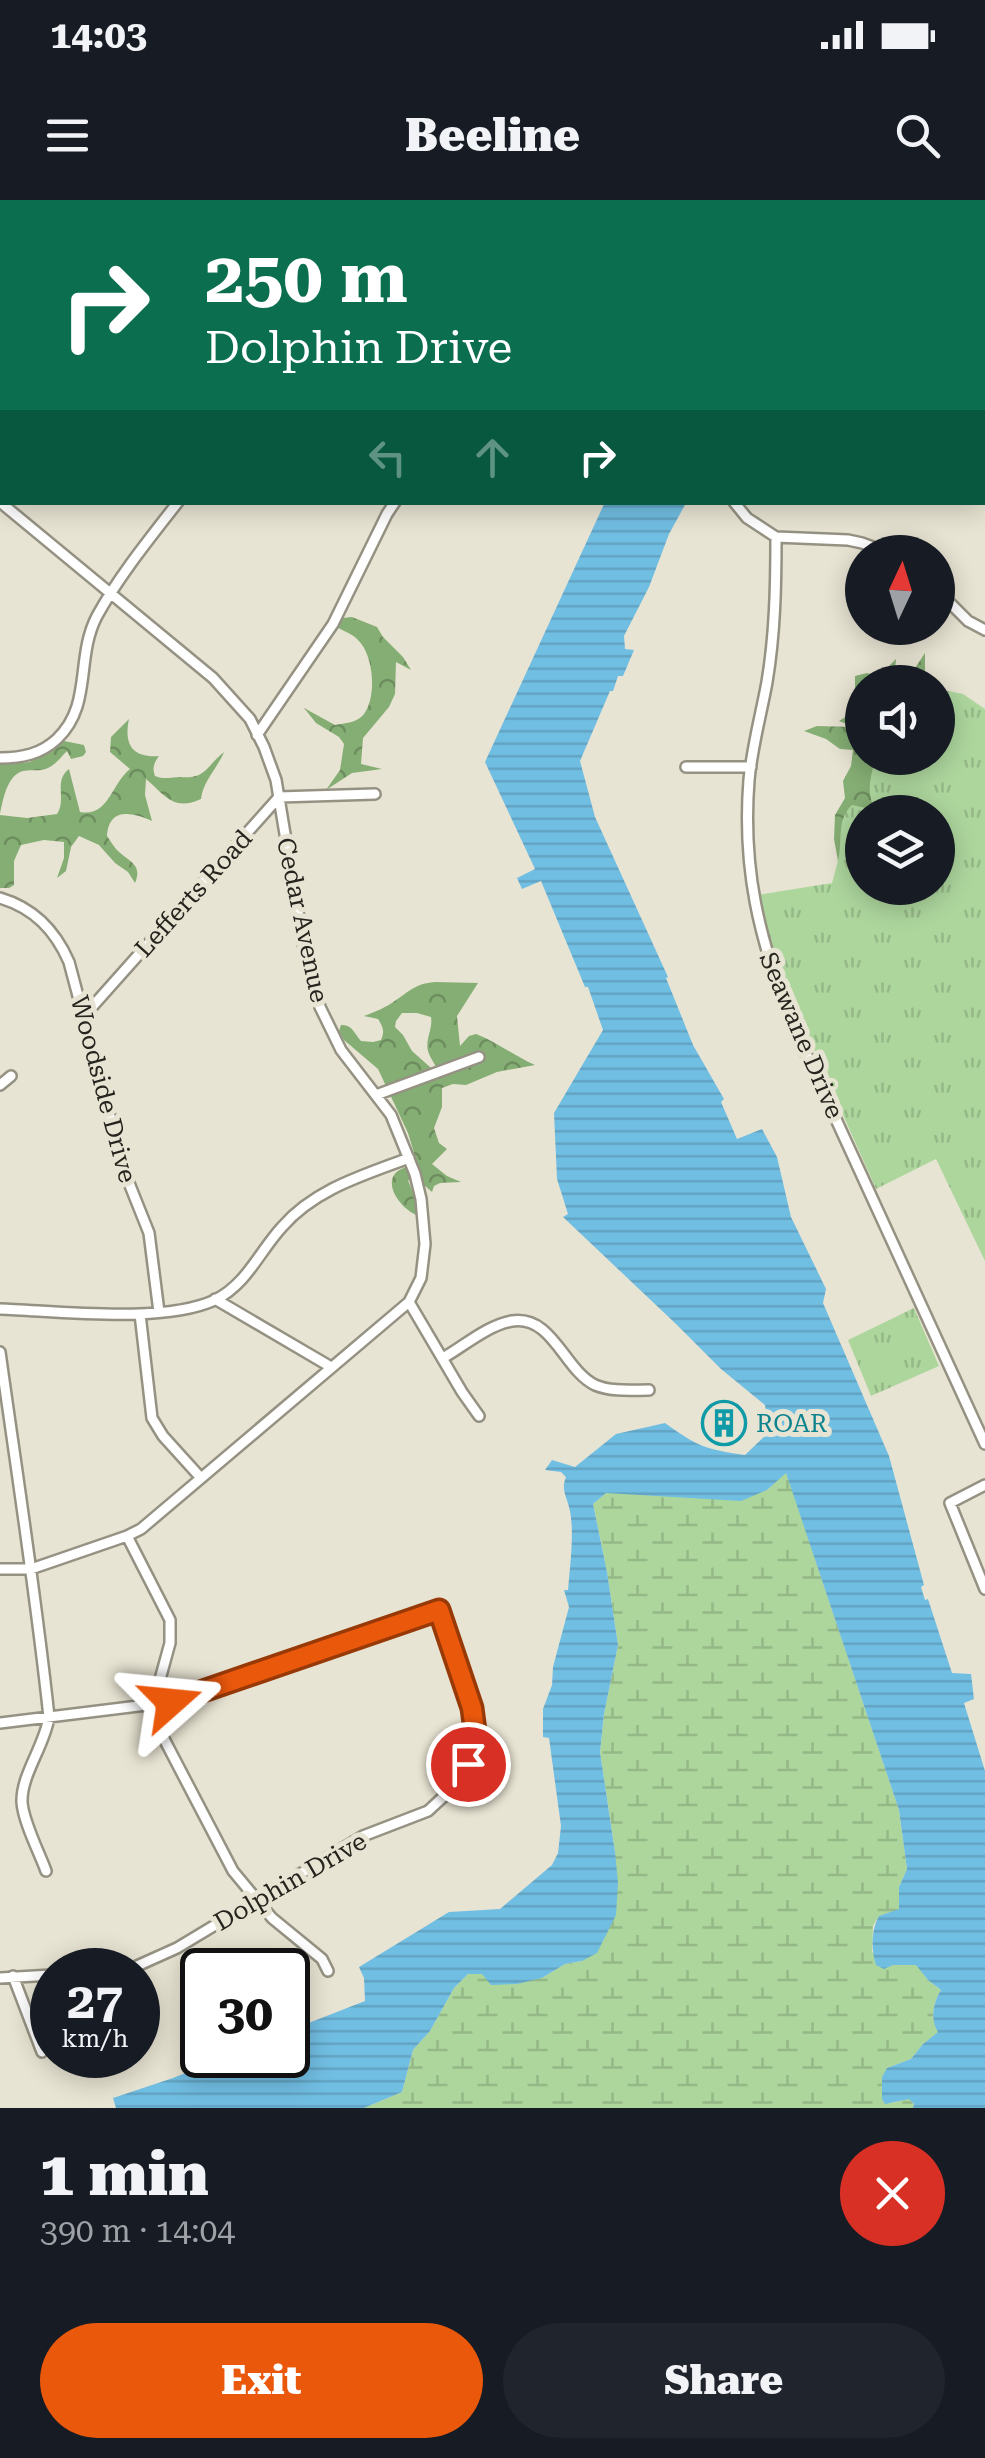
<!DOCTYPE html>
<html lang="en">
<head>
<meta charset="utf-8">
<style>
  body { margin:0; font-family:"Roboto Serif",serif; background:#20242c; color:#f1f3f6; height:100vh; display:flex; flex-direction:column; font-size:38px; white-space:nowrap }
  * { box-sizing:border-box; margin:0 }
  p { font-size:32px; color:#9ea1a6 }
  .icon { flex:none; width:55px; height:55px; fill:none; stroke:currentColor; stroke-width:2; stroke-linecap:round; stroke-linejoin:round }
  .map { position:relative; height:1908px; overflow:hidden }
  .details { display:flex; flex-direction:column; background:#171b24; flex:1 }
  .details>* { flex:none }
  .banner { position:absolute; left:0px; top:0px; width:985px; height:305px; box-shadow:0 5px 25px #0003; background:#0b6e4f; color:#fff; overflow:hidden }
  .needle { width:65px; rotate:4deg }
  .fabs { position:absolute; left:845px; top:335px; display:grid; gap:20px }
  .fabs a { display:grid; place-items:center; width:110px; height:110px; border-radius:50%; background:#171b24; box-shadow:0 5px 25px #0003; font-size:50px }
  .speed { position:absolute; left:30px; top:1748px; display:flex; gap:20px; font-size:50px; font-weight:700; text-align:center }
  .speed>* { display:grid; place-content:center; width:130px; height:130px; border-radius:50%; background:#171b24; box-shadow:0 5px 25px #0003; line-height:1 }
  .speed small { font-size:25px; font-weight:400 }
  .speed .limit { border:5px solid #111; border-radius:15px; background:#fff; color:#111 }
  .pin { position:absolute; display:grid; place-items:center; width:85px; height:85px; color:#fff; margin:-42px; border:5px solid #fff; border-radius:50%; box-shadow:0 2px 10px #0007 }
  .me { position:absolute; width:110px; margin:-55px; rotate:72deg; stroke-linejoin:round; filter:drop-shadow(0 0 8px #0008) }
  .turn { display:flex; align-items:center; gap:35px; height:210px; padding:0 40px; font-size:45px }
  .turn .icon { width:130px; height:130px; stroke-width:2.5 }
  .turn b { display:block; font-size:70px; line-height:85px }
  .lanes { display:flex; align-items:center; height:95px; padding:0 40px; background:#0003; justify-content:center; gap:50px; direction:ltr }
  .lanes .off { opacity:.35 }
  .round { display:grid; place-items:center; flex:none; width:105px; height:105px; border-radius:52px; background:#20242c }
  .overview { display:flex; align-items:center; justify-content:space-between; height:170px; padding:0 40px }
  h1 { font-size:60px; font-weight:800; line-height:75px }
  .primary-button { display:flex; gap:20px; margin-top:auto; padding:20px 40px }
  .primary-button a { flex:1; height:115px; border-radius:60px; background:#ea580c; color:#fff; font-size:40px; font-weight:800; line-height:115px; text-align:center }
  .primary-button a+a { background:#20242c; color:#f1f3f6 }
  .status { display:flex; justify-content:space-between; align-items:center; height:70px; padding:0 50px; background:#171b24; direction:ltr }
  .status svg { height:28px; fill:currentColor }
  header { display:flex; justify-content:space-between; align-items:center; height:130px; padding:0 40px; background:#171b24; font-size:45px; font-weight:800 }
  .map>svg:first-child { display:block }
  .built { fill:#dfd8c1 }
  .grass { fill:url(#grass-tufts); fill-rule:evenodd }
  .forest { fill:url(#forest-crowns); fill-rule:evenodd }
  .wetland { fill:url(#wetland-marsh) }
  .water { fill:url(#water-rules) }
  .lines { fill:none; stroke-linecap:round; stroke-linejoin:round }
  .minor-casing { stroke:#969283; stroke-width:14 }
  .minor { stroke:#fff; stroke-width:9 }
  .route-casing { stroke:#983908; stroke-width:25 }
  .route { stroke:#ea580c; stroke-width:18 }
  .labels { text-anchor:middle; stroke-width:10; stroke-linejoin:round; paint-order:stroke }
  .street-label { font-size:25px; fill:#26241e; stroke:#e8e4d3 }
  .culture-label { font-size:25px; fill:#0d838f; stroke:#e8e4d3; text-anchor:start }
</style>
</head>
<body>
<div class="status"><b>14:03</b><svg viewBox="0 0 49 12"><path d="M0 12V9h3v3zM5 12V6h3v6zM10 12V3h3v9zM15 12V0h3v12zM26 1h20v11H26zM47 4h2v5h-2z"/></svg></div>
<header><svg class="icon" aria-label="menu" viewBox="0 0 24 24"><path d="M4 6h16M4 12h16M4 18h16"/></svg>Beeline<svg class="icon" aria-label="search" viewBox="0 0 24 24"><circle cx="10" cy="10" r="6"/><path d="M15 15l6 6"/></svg></header>
<div class="map">
<svg width="985" height="1908" viewBox="0 0 985 1908">
  <defs>
    <pattern id="grass-tufts" width="24" height="20" patternUnits="userSpaceOnUse" patternTransform="scale(2.5)"><rect width="24" height="20" fill="#add69d"/><path d="M3 7l-1-3M5 7V3M7 7l1-3M15 17l-1-3M17 17v-4M19 17l1-3" fill="none" stroke="#95b887"/></pattern>
    <pattern id="forest-crowns" width="20" height="18" patternUnits="userSpaceOnUse" patternTransform="scale(2.5)"><rect width="20" height="18" fill="#85ae74"/><path d="M2 6a3 3 0 1 1 6 0M12 15a3 3 0 1 1 6 0" fill="none" stroke="#6d8d5f"/></pattern>
    <pattern id="wetland-marsh" width="20" height="14" patternUnits="userSpaceOnUse" patternTransform="scale(2.5)"><rect width="20" height="14" fill="#add69d"/><path d="M1 5h8M5 5V1M11 12h8M15 12V8" fill="none" stroke="#95b887"/></pattern>
    <pattern id="water-rules" width="6" height="5" patternUnits="userSpaceOnUse" patternTransform="scale(2.5)"><rect width="6" height="5" fill="#71bee3"/><path d="M0 2.5h6" fill="none" stroke="#62a3c2"/></pattern>
  </defs>
  <rect width="100%" height="100%" fill="#e8e4d3"/>
  <!-- built -->
  <path class="built" d="M364,0H534L533,2H362Z"/>
  <!-- grass -->
  <path class="grass" d="M938,489L963,494L985,509V1061L936,959L876,989L776,764L757,695L832,683L838,661L840,613L869,558H938ZM862,612H938V688H862Z
    M914,1108L939,1166L871,1196L848,1140Z"/>
  <!-- forest -->
  <path class="forest" d="M352,417L377,427L383,437L403,457L411,470L396,462L395,494L389,507L363,538L361,564L382,569L352,573L326,590L340,570L344,544L339,537L316,523L304,508L335,525C345,523 357,523 364,514C377,496 374,454 357,439C350,432 338,429 329,423L342,418Z
    M925,453V476L931,482H862V558H876C870,577 866,592 875,610L852,605C836,619 843,642 838,661L834,639L835,615L845,598L843,581L851,566L853,550L840,549L826,539L804,531L817,526L854,527L839,521L856,510L860,501L855,491V476L867,473L879,476L896,459L895,470L900,477L915,468Z
    M129,519C124,543 131,558 159,556C154,563 152,568 155,576C165,580 171,577 181,577C207,579 206,566 224,552C217,569 203,581 201,599C173,612 164,594 146,579L145,595L152,621C132,612 109,607 107,636C110,640 114,647 117,650C129,662 143,664 135,683L128,672L115,663L99,645L79,636L71,647L66,671L57,678L64,658V642L44,640L21,645L14,661V685L9,688H0V615L27,618L57,614C67,600 53,581 69,569L80,612C109,617 111,584 130,569L110,552L111,537Z
    M64,541L84,545L86,552L83,556L71,559L67,551C61,557 56,564 48,568C39,572 32,569 23,571C7,575 3,600 0,614V564L30,562Z
    M436,782L478,783L457,816L460,846L469,836L476,834C497,842 514,856 535,865L497,872L466,885L453,884L442,888V907L434,928L439,943L447,949L432,964L447,976L461,982L440,983L434,986L432,992L423,984L408,980L417,1004L418,1016C391,1004 376,966 418,966L408,933L378,869L344,840L339,831L341,825C352,824 354,833 361,841L373,842L381,840C385,831 383,827 378,819L364,816C375,812 387,807 396,800C411,790 417,783 436,782ZM402,813H417L431,817C433,829 425,840 428,851C431,861 437,865 439,875L412,851L403,835L395,827L396,821Z"/>
  <!-- wetland -->
  <path class="wetland" d="M786,1272L899,1610L907,1669L899,1687V1710L879,1716L873,1726L872,1752L893,1765H917L928,1780L941,1790C933,1802 930,1820 939,1832L923,1844L911,1859L887,1868L892,1903L909,1898L914,1905L913,1908H364L402,1892L413,1850L430,1831L454,1788L469,1773L542,1778L565,1764L582,1761L615,1652L600,1552L604,1514L618,1445L607,1372L593,1304L606,1293L767,1290Z"/>
  <!-- water -->
  <path class="water" d="M605,302L686,303L669,334L649,387L624,436L625,449L634,450L623,476H618L613,491H610L580,561L595,617L668,777L666,778L693,845L724,899L721,902L737,939L762,929L777,957L791,1017L826,1089L823,1103L889,1256L924,1385L921,1387L925,1400L928,1399L952,1473L971,1474L974,1499L964,1503L985,1571V1908H913L914,1904L909,1899L885,1904L882,1899V1877L887,1868L911,1859L923,1844L938,1832C930,1820 933,1802 941,1790L928,1780L916,1765H893L884,1769L876,1765C871,1750 871,1730 879,1716L899,1709V1687L907,1669L899,1610L786,1273L767,1290L741,1301L606,1293L593,1304L607,1372L618,1445L604,1514L600,1552L615,1652L618,1683L616,1715L597,1753L582,1761L565,1764L542,1778L517,1784L491,1785L482,1774H468L454,1788L430,1831L413,1850L402,1892L364,1908H116L113,1898L173,1878L230,1855H288V1831L365,1801L364,1778L359,1767L449,1712L500,1709L552,1665L558,1653L561,1626L549,1538L543,1537V1509L552,1485L553,1467L569,1407L564,1390H568C570,1366 575,1329 569,1307C566,1295 561,1289 566,1277L561,1272L545,1270L552,1260L575,1267L616,1234L665,1223C698,1247 705,1249 745,1255L769,1232L765,1205L721,1169L676,1124L563,1017L568,1014L557,979L554,913L603,830L588,787H585L541,681L522,689L517,678L535,669L485,562Z"/>
  <g class="lines">
    <defs>
      <path id="minor" d="M605,0L617,2
        M11,2L15,0
        M353,2L354,0
        M911,2L914,0
        M0,9L2,8
        M982,60H985
        M0,87L2,88
        M0,302L213,478L250,519L264,547L276,580L304,748L320,807L341,850L391,915L415,974L421,999L425,1044L421,1078L409,1102L141,1329L127,1336L31,1369H0
        M734,302L747,318L776,337L848,340L862,343L886,352
        M776,337C776,386 775,434 767,482C761,515 752,547 749,580C742,669 759,737 790,819L985,1244
        M938,391L968,421L985,430
        M257,535L333,424L387,314L395,302
        M0,558C22,558 41,554 57,539C93,505 75,458 97,416C119,376 150,338 178,302
        M686,567H751
        M0,698C34,708 55,730 69,762L125,973L149,1033L159,1112
        M84,816L279,597L375,594
        M0,885L11,876
        M376,895L479,857
        M215,1099L331,1167
        M409,1102L462,1192L479,1216
        M0,1109C58,1111 163,1124 215,1100C247,1084 259,1052 282,1027C315,989 364,975 409,958
        M140,1114L152,1218L163,1236L201,1278
        M0,1152C17,1274 36,1395 49,1517C45,1545 21,1575 22,1602C23,1621 39,1652 46,1671
        M443,1158C464,1146 488,1125 512,1121C553,1115 564,1170 595,1185C611,1192 632,1190 649,1190
        M985,1285L950,1303L985,1389
        M127,1336L170,1420V1443L153,1505L162,1535L233,1671L272,1718L322,1759L328,1771
        M0,1523L171,1502L439,1410L468,1493L474,1520V1545L468,1564L454,1587L428,1611L363,1636L177,1748L128,1770
        M13,1776L42,1852
        M0,1778L52,1775"/>
    </defs>
    <!-- minor casing -->
    <use href="#minor" class="minor-casing"/>
    <!-- minor -->
    <use href="#minor" class="minor"/>
  </g>
  <g class="lines">
    <defs>
      <path id="route" d="M171,1502L439,1410L472,1508L475,1531L468,1564"/>
    </defs>
    <!-- route casing -->
    <use href="#route" class="route-casing"/>
    <!-- route -->
    <use href="#route" class="route"/>
  </g>
  <!-- icons -->
  <defs>
    <symbol id="building-ring" viewBox="-11 -11 22 22"><circle r="9.5" fill="#e8e4d3" stroke="#0f9aa8" stroke-width="1.5"/><path d="M-4-6H4V6H1V3H-1V6H-4ZM-2.5-4.3h1.7v1.8h-1.7ZM.8-4.3h1.7v1.8H.8ZM-2.5-1h1.7V.8h-1.7ZM.8-1h1.7V.8H.8Z" fill="#0f9aa8"/></symbol>
  </defs>
  <g fill-rule="evenodd">
    <use href="#building-ring" x="699" y="1198" width="50" height="50"/>
  </g>
  <g class="labels">
    <!-- street labels -->
    <g class="street-label">
      <text transform="translate(193 693) rotate(-48)" y="9">Lefferts Road</text>
      <text transform="translate(303 720) rotate(78)" y="9">Cedar Avenue</text>
      <text transform="translate(802 835) rotate(67)" y="9">Seawane Drive</text>
      <text transform="translate(104 889) rotate(75)" y="9">Woodside Drive</text>
      <text transform="translate(290 1681) rotate(-30)" y="9">Dolphin Drive</text>
    </g>
    <!-- culture labels -->
    <g class="culture-label">
      <text x="756" y="1232">ROAR</text>
    </g>
  </g>
</svg>
<div class="fabs">
<a><svg class="needle" viewBox="-14 -14 28 28"><path d="M0-13l5 13h-10z" fill="#e53935"/><path d="M0 13l5-13h-10z" fill="#9ea1a6"/></svg></a>
<a><svg class="icon" aria-label="sound" viewBox="0 0 24 24"><path d="M4 9h4l5-4v14l-5-4H4zM17 9q2 3 0 6"/></svg></a>
<a><svg class="icon" aria-label="layers" viewBox="0 0 24 24"><path d="M12 4l9 5-9 5-9-5zM3 14l9 5 9-5"/></svg></a>
</div>
<div class="speed"><div>27<small>km/h</small></div><div class="limit">30</div></div>
<div class="pin" style="left:468px;top:1564px;background:#d93025"><svg class="icon" aria-label="arrive" viewBox="0 0 24 24"><path d="M6 21V4h12l-3 4 3 4H6"/></svg></div>
<svg class="me" style="left:171px;top:1502px" viewBox="-20 -20 40 40"><path d="M0-17L14 15 0 8-14 15z" fill="#ea580c" stroke="#fff" stroke-width="4"/></svg>
<div class="banner">
<div class="turn"><svg class="icon" aria-label="right" viewBox="0 0 24 24"><path d="M7 20v-9h11M14 6l5 5-5 5"/></svg><div><b>250 m</b>Dolphin Drive</div></div>
<div class="lanes"><svg class="icon off" aria-label="left" viewBox="0 0 24 24"><path d="M17 20v-9H6M10 6l-5 5 5 5"/></svg><svg class="icon off" aria-label="ahead" viewBox="0 0 24 24"><path d="M12 20V5M6 11l6-6 6 6"/></svg><svg class="icon" aria-label="right" viewBox="0 0 24 24"><path d="M7 20v-9h11M14 6l5 5-5 5"/></svg></div>
</div>
</div>
<section class="details">
<div class="overview"><div><h1>1 min</h1><p>390 m · 14:04</p></div><a class="round" style="background:#d93025;color:#fff"><svg class="icon" aria-label="close" viewBox="0 0 24 24"><path d="M6 6l12 12M18 6L6 18"/></svg></a></div>
<div class="primary-button"><a>Exit</a><a>Share</a></div>
</section>
</body>
</html>
